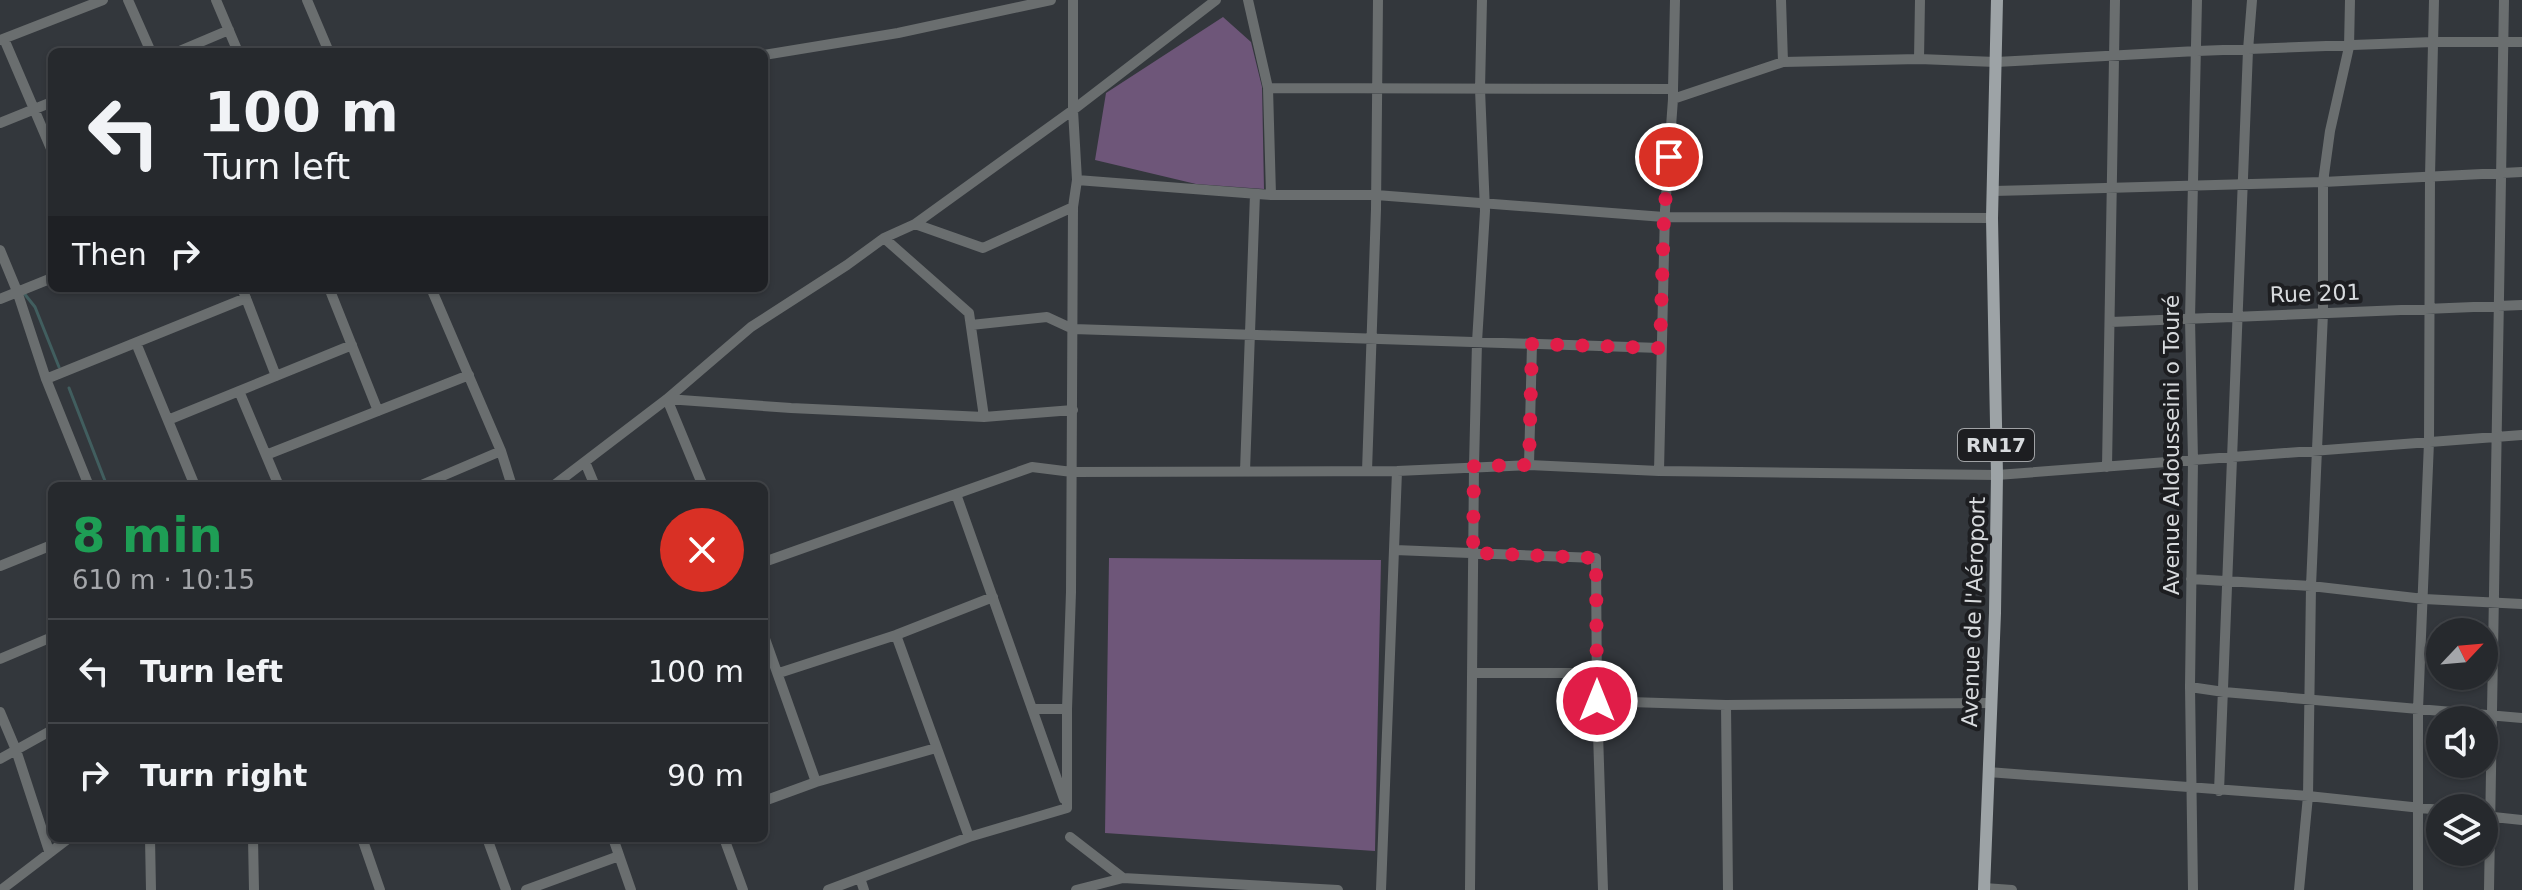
<!DOCTYPE html>
<html lang="en">
<head>
<meta charset="utf-8">
<style>
  body { margin:0; font-family:"DejaVu Sans",sans-serif; background:#2e3135; color:#f1f3f6; height:100vh; display:flex; flex-direction:column; font-size:30px; white-space:nowrap }
  * { box-sizing:border-box; margin:0 }
  p { font-size:26px; color:#a4a6aa }
  .icon { flex:none; width:44px; height:44px; fill:none; stroke:currentColor; stroke-width:2; stroke-linecap:round; stroke-linejoin:round }
  .map { position:relative; flex:1; overflow:hidden }
  .drawer { position:absolute; left:48px; top:482px; width:720px; height:360px; display:flex; flex-direction:column; background:#26292d; border-radius:12px; box-shadow:0 2px 6px #0004,0 0 0 2px #424549 }
  .drawer>* { flex:none }
  .banner { position:absolute; left:48px; top:48px; width:720px; height:244px; border-radius:12px; box-shadow:0 2px 6px #0004,0 0 0 2px #424549; background:#26292d; color:#f1f3f6; overflow:hidden }
  .needle { width:52px; rotate:64deg }
  .tools { position:absolute; left:2426px; top:618px; display:grid; gap:16px }
  .tools a { display:grid; place-items:center; width:72px; height:72px; border-radius:50%; background:#26292d; box-shadow:0 2px 6px #0004,0 0 0 2px #424549; font-size:40px }
  .pin { position:absolute; display:grid; place-items:center; width:68px; height:68px; color:#fff; margin:-34px; border:4px solid #fff; border-radius:50%; box-shadow:0 2px 8px #0007 }
  .me { position:absolute; width:88px; margin:-44px; rotate:0deg; stroke-linejoin:round; filter:drop-shadow(0 0 6px #0008) }
  .turn { display:flex; align-items:center; gap:28px; height:168px; padding:0 24px; font-size:36px }
  .turn .icon { width:104px; height:104px; stroke-width:2.5 }
  .turn b { display:block; font-size:56px; line-height:68px }
  .then { display:flex; align-items:center; height:76px; padding:0 24px; background:#0003; gap:16px; font-size:30px }
  .round { display:grid; place-items:center; flex:none; width:84px; height:84px; border-radius:42px; background:#2e3135 }
  .summary { display:flex; align-items:center; justify-content:space-between; height:136px; padding:0 24px }
  h1 { font-size:48px; font-weight:600; line-height:60px; color:#1e9e55 }
  ul { padding:0; list-style:none }
  li { display:flex; align-items:center; gap:24px; height:104px; padding:0 24px; border-top:2px solid #424549 }
  li div { flex:1 }
  li b { display:block; font-size:30px }
  li em { font-style:normal }
  .map>svg:first-child { display:block }
  .green { fill:#6e5679 }
  .lines { fill:none; stroke-linecap:round; stroke-linejoin:round }
  .stream { stroke:#415e5f; stroke-width:3 }
  .minor { stroke:#6a6e6f; stroke-width:10 }
  .major { stroke:#9da3a6; stroke-width:12 }
  .route { stroke:#e11d48; stroke-width:14; stroke-dasharray:0 25.2 }
  .labels { text-anchor:middle; stroke-width:8; stroke-linejoin:round; paint-order:stroke }
  .shield { fill:#1d1e21; stroke:#a0a2a5; stroke-width:2 }
  .shield-label { font-size:20px; font-weight:bold; fill:#d8dbde }
  .street-label { font-size:22px; fill:#d8dbde; stroke:#1d1e21 }
</style>
</head>
<body>
<div class="map">
<svg width="2522" height="890" viewBox="0 0 2522 890">
  <rect width="100%" height="100%" fill="#33373c"/>
  <!-- green -->
  <path class="green" d="M1223,17L1251,42L1262,87L1264,189L1196,184L1095,160L1106,93Z
    M1109,558L1381,560L1375,851L1105,833Z"/>
  <g class="lines">
    <!-- stream -->
    <path class="stream" d="M23,292L35,307L59,367
      M69,388L107,486"/>
    <!-- minor -->
    <path class="minor" d="M128,0L151,52
      M216,0L238,52
      M307,0L329,52
      M1248,0L1268,88L1271,195
      M1781,0L1783,62
      M4,39L52,151
      M0,40L103,0
      M177,52L229,30
      M764,55L898,33L1051,0
      M1919,59L1920,0
      M1268,88L1673,89V99
      M1673,89L1675,0
      M0,123L52,102
      M1077,180L1271,195H1376L1664,217L1992,218
      M1993,191L2323,182L2522,172
      M915,224L983,248L1073,207
      M884,238L969,313L984,417
      M0,250L17,291L46,379L89,486
      M242,288L276,376
      M329,288L378,411
      M431,288L501,451L512,486
      M0,299L52,278
      M2111,322L2522,305
      M971,325L1047,317L1073,329L1660,348
      M136,343L195,486
      M46,379L246,298
      M239,391L279,486
      M168,420L352,345
      M266,455L469,375
      M585,462L595,486
      M1529,465L1532,344
      M2107,467L2115,0
      M1245,471L1255,194
      M1367,471L1376,209L1378,0
      M1659,471L1665,210L1673,99L1783,62L1919,59L1996,62L2197,51L2433,42H2522
      M419,486L501,451
      M553,486L667,399L751,327L847,265L884,238L915,224L1073,110L1216,0
      M703,486L667,399L791,408L984,417L1073,410
      M956,494L1064,799
      M1395,550L1596,558L1597,701L1603,890
      M764,562L1032,467L1072,472L1397,471L1529,465L1659,471L1997,475L2522,435
      M0,566L52,545
      M2191,579L2311,586L2424,599L2522,604
      M896,635L969,837
      M764,636L816,782
      M0,659L52,637
      M779,673L896,635L993,597
      M1472,673H1597
      M2190,687L2224,692L2522,718
      M1597,701L1726,705L1990,703
      M1726,705L1728,890
      M1034,709H1067
      M0,712L16,750L49,851
      M0,759L52,730
      M1988,772L2308,796L2440,810
      M2219,791L2248,50L2252,0
      M764,801L816,782L936,748
      M1067,808V709L1071,592L1073,207L1077,180L1073,110V0
      M2484,816L2522,820
      M1070,837L1123,878
      M150,838L151,890
      M253,838L254,890
      M362,838L380,890
      M487,838L506,890
      M613,838L631,890
      M724,838L743,890
      M860,878L864,890
      M1984,888L2012,890
      M1,890L69,838
      M526,890L619,856
      M828,890L969,837L1067,808
      M1076,890L1123,878L1338,890
      M1381,890L1397,471
      M1470,890L1474,466L1477,342L1485,211L1480,89L1482,0
      M2193,890L2190,687L2193,460L2190,319L2197,0
      M2299,890L2308,796L2311,586L2323,313V182L2330,131L2349,47L2350,0
      M2418,890V709L2429,442L2430,176L2434,0
      M2489,890L2504,0"/>
    <!-- major -->
    <path class="major" d="M1984,890L1995,613L1997,475L1992,218L1997,0"/>
  </g>
  <g class="lines">
    <!-- route -->
    <path class="route" d="M1597,701L1596,558L1473,553L1474,466L1529,465L1532,344L1660,348L1664,217L1669,157"/>
  </g>
  <g class="labels">
    <!-- shield labels -->
    <rect class="shield" x="1958" y="429" width="76" height="32" rx="6"/>
    <g class="shield-label">
      <text x="1996" y="452">RN17</text>
    </g>
    <!-- street labels -->
    <g class="street-label">
      <text transform="translate(2315 293) rotate(-2)" y="8">Rue 201</text>
      <text transform="translate(2171 445) rotate(-90)" y="8">Avenue Aldousseini o Touré</text>
      <text transform="translate(1973 612) rotate(-88)" y="8">Avenue de l'Aéroport</text>
    </g>
  </g>
</svg>
<div class="tools">
<a><svg class="needle" viewBox="-14 -14 28 28"><path d="M0-13l5 13h-10z" fill="#e53935"/><path d="M0 13l5-13h-10z" fill="#a4a6aa"/></svg></a>
<a><svg class="icon" aria-label="sound" viewBox="0 0 24 24"><path d="M4 9h4l5-4v14l-5-4H4zM17 9q2 3 0 6"/></svg></a>
<a><svg class="icon" aria-label="layers" viewBox="0 0 24 24"><path d="M12 4l9 5-9 5-9-5zM3 14l9 5 9-5"/></svg></a>
</div>
<div class="pin" style="left:1669px;top:157px;background:#d93025"><svg class="icon" aria-label="arrive" viewBox="0 0 24 24"><path d="M6 21V4h12l-3 4 3 4H6"/></svg></div>
<svg class="me" style="left:1597px;top:701px" viewBox="-20 -20 40 40"><circle r="17" fill="#e11d48" stroke="#fff" stroke-width="3"/><path d="M0-11L8 9 0 5-8 9z" fill="#fff"/></svg>
<div class="banner">
<div class="turn"><svg class="icon" aria-label="left" viewBox="0 0 24 24"><path d="M17 20v-9H6M10 6l-5 5 5 5"/></svg><div><b>100 m</b>Turn left</div></div>
<div class="then">Then<svg class="icon" aria-label="right" viewBox="0 0 24 24"><path d="M7 20v-9h11M14 6l5 5-5 5"/></svg></div>
</div>
<section class="drawer">
<div class="summary"><div><h1>8 min</h1><p>610 m · 10:15</p></div><a class="round" style="background:#d93025;color:#fff"><svg class="icon" aria-label="close" viewBox="0 0 24 24"><path d="M6 6l12 12M18 6L6 18"/></svg></a></div>
<ul>
<li><svg class="icon" aria-label="left" viewBox="0 0 24 24"><path d="M17 20v-9H6M10 6l-5 5 5 5"/></svg><div><b>Turn left</b></div><em>100 m</em></li>
<li><svg class="icon" aria-label="right" viewBox="0 0 24 24"><path d="M7 20v-9h11M14 6l5 5-5 5"/></svg><div><b>Turn right</b></div><em>90 m</em></li>
</ul>
</section>
</div>
</body>
</html>
